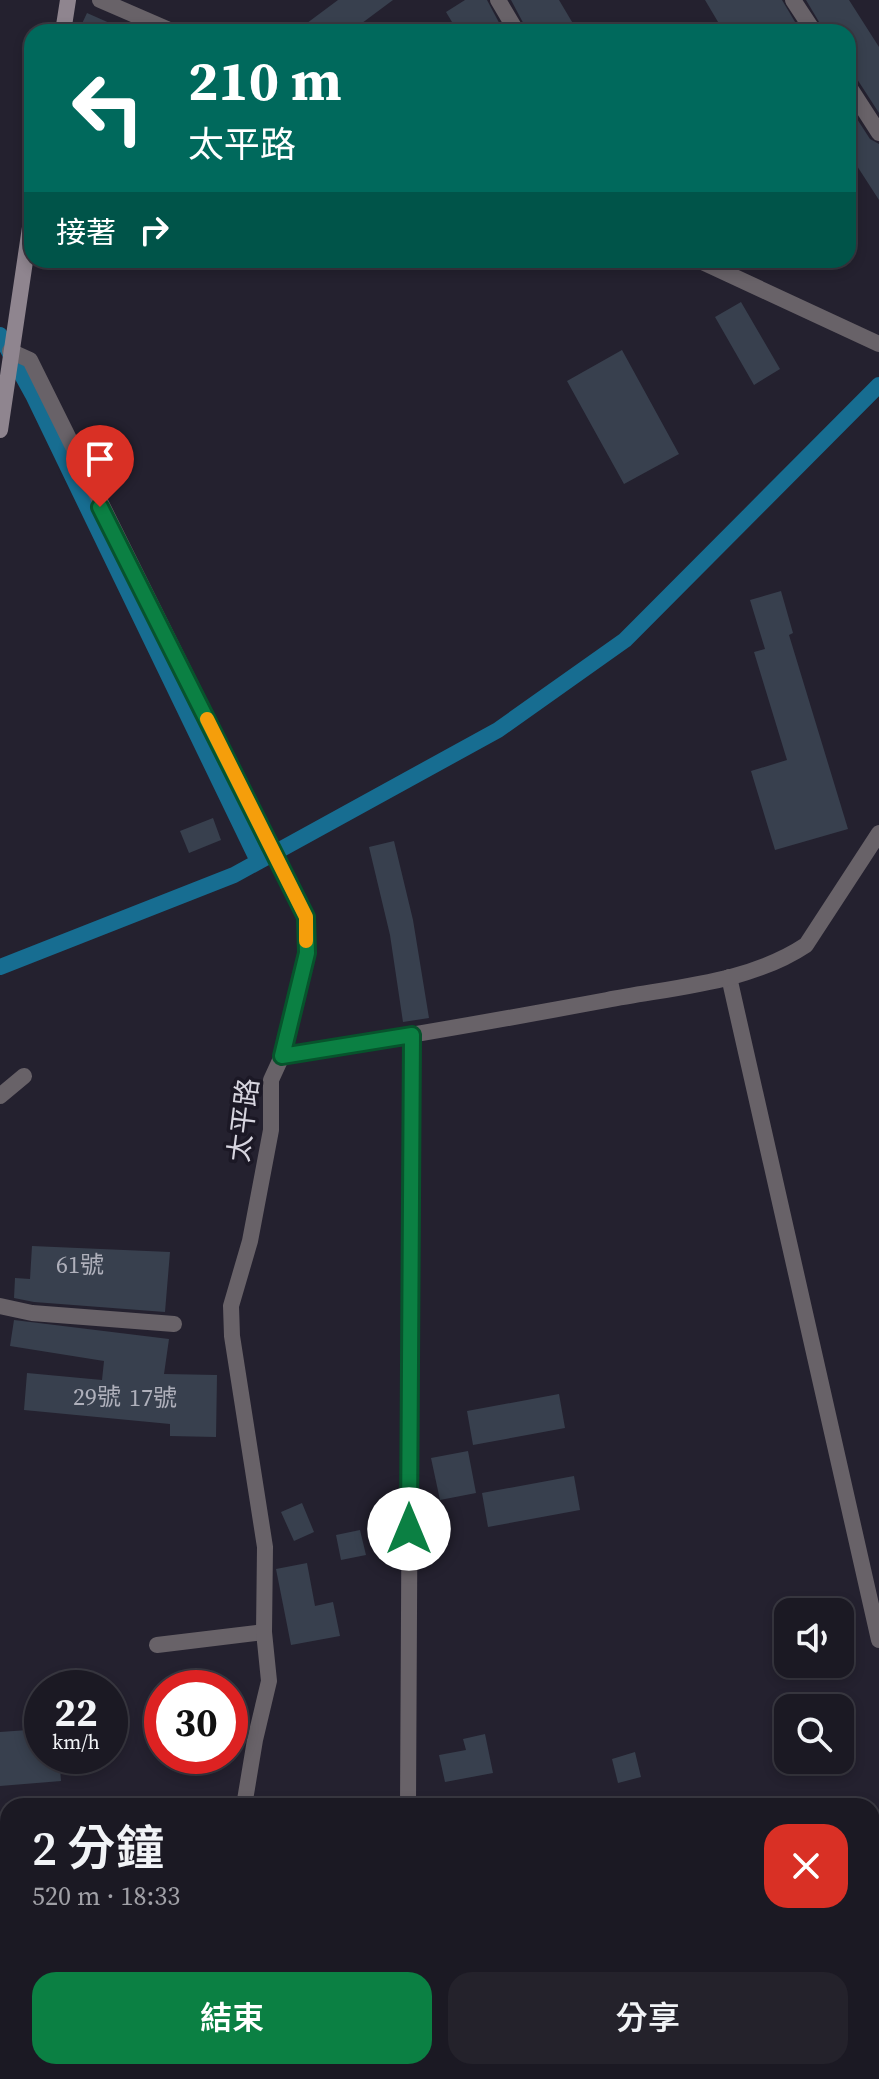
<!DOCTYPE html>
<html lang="zh-TW">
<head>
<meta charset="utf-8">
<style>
  body { margin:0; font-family:"Source Serif 4","Noto Sans TC",serif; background:#24222b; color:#f1f3f6; height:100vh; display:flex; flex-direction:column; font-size:30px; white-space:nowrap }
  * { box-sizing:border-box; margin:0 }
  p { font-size:26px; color:#a0a0a6 }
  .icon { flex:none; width:44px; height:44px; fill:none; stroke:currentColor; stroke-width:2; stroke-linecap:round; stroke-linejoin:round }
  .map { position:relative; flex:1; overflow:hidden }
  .side { position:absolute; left:0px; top:1798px; width:880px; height:282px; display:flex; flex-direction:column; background:#1b1923; border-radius:24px 24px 0 0; box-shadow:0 4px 12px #0003,0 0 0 2px #393841 }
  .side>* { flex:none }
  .top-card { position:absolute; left:24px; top:24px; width:832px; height:244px; border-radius:24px; box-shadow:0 4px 12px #0003,0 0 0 2px #393841; background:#00695c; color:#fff; overflow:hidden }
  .buttons { position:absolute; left:774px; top:1598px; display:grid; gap:16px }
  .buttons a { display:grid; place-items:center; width:80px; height:80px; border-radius:16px; background:#1b1923; box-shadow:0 4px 12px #0003,0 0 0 2px #393841; font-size:40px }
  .speed { position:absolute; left:24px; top:1670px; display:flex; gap:16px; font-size:40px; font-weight:700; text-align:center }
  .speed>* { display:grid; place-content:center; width:104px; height:104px; border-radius:50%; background:#1b1923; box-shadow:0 4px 12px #0003,0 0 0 2px #393841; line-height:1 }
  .speed small { font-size:20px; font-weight:400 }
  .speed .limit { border:12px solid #d22; background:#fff; color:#111 }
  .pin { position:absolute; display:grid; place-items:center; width:68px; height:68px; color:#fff; margin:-82px -34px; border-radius:50% 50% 50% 0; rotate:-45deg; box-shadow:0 0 8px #0007 }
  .pin .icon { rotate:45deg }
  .me { position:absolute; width:88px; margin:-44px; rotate:0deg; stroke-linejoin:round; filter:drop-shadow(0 0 6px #0008) }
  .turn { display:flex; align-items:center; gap:28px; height:168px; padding:0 32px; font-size:36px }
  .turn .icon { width:104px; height:104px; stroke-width:2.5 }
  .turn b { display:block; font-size:56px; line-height:68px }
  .then { display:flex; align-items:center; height:76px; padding:0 32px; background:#0003; gap:16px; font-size:30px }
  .round { display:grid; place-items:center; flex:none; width:84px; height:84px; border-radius:24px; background:#24222b }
  .overview { display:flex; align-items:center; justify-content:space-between; height:136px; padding:0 32px }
  h1 { font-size:48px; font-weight:600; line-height:60px }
  .primary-button { display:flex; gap:16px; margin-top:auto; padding:16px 32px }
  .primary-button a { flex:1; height:92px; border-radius:24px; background:#0b8043; color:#fff; font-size:32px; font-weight:600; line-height:92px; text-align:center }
  .primary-button a+a { background:#24222b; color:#f1f3f6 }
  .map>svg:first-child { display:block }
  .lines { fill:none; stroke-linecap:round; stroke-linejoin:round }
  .canal { stroke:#176d91; stroke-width:16 }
  .building { fill:#38404e }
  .minor { stroke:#686268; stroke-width:16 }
  .tertiary { stroke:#686268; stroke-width:16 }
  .secondary { stroke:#8f858f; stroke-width:16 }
  .route-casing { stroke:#07532c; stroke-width:20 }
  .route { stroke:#0b8043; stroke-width:14 }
  .slow { stroke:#f59e0b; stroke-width:14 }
  .labels { text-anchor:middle; stroke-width:7; stroke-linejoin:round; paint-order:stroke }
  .number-label { font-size:24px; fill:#afb0bb }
  .street-label { font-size:28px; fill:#d7d5df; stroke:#1b1825 }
</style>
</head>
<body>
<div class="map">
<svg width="879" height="2079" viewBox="0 0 879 2079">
  <rect width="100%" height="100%" fill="#24212f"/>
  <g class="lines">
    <!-- canal -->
    <path class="canal" d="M0,335L34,397L258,861
      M0,967L234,875L498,730L625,640L879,385"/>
  </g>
  <!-- building -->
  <path class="building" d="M338,0H393L350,32H295Z
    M465,0H487L504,32H458L446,12Z
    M511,0H559L578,32H528Z
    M705,0H782L801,32H724Z
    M806,0H849L879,47V113L857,79L848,74V32H825Z
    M87,13L130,32H78Z
    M848,105L870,139L879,144V200L848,152Z
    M741,302L780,369L754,385L715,317Z
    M622,350L679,454L624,484L567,381Z
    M781,591L793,633L789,635L848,829L775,850L751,771L787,760L754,652L765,649L750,600Z
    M213,818L221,840L189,853L180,831Z
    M394,841L413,920L429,1018L403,1022L390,935L369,847Z
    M32,1246L170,1252L165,1312L34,1302L14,1298L15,1278L30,1279Z
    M14,1320L169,1339L164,1374L217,1375L216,1437L170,1436V1424L24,1410L27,1373L102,1380L104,1361L10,1346Z
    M559,1394L565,1428L473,1445L467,1411Z
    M468,1451L476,1493L440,1500L431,1458Z
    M574,1476L580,1510L488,1527L482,1493Z
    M302,1503L314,1532L294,1541L281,1512Z
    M360,1530L366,1555L341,1560L336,1535Z
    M307,1563L315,1606L333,1602L340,1636L291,1645L276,1569Z
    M42,1729V1756H59L61,1781L0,1786V1732Z
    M485,1734L493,1773L445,1782L439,1755L466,1750L463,1739Z
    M635,1752L641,1777L618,1783L612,1759Z"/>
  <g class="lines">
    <!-- minor -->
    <path class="minor" d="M498,0L517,32
      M793,0L814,32
      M848,85L879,133
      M10,351L30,360L306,917L307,953L282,1056
      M729,977L879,1640
      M0,1096L24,1076
      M0,1306L32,1313L174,1324
      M157,1645L264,1632
      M408,1806L412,1035
      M0,1874L8,1876
      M0,2071L8,2070
      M456,2072L457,2079"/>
    <!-- tertiary -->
    <path class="tertiary" d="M100,0L174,32
      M698,260L879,344
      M244,1806L255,1740L269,1681L264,1632L265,1547L232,1336L231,1306L250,1241L271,1130V1080L282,1056C391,1039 499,1020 607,1000C673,987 749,983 806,945L879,833
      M192,2079L193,2072"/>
    <!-- secondary -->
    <path class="secondary" d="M63,32L68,0
      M0,430L32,214"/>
  </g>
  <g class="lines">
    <defs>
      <path id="route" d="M100,507L306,917L307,953L282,1056L412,1035L409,1529"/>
    </defs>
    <!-- route casing -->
    <use href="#route" class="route-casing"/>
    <!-- route -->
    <use href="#route" class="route"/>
    <!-- slow -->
    <path class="slow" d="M207,719L306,917V941"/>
  </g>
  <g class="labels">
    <!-- number labels -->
    <g class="number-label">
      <text x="80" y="1273">61號</text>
      <text x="97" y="1405">29號</text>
      <text x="153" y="1406">17號</text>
    </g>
    <!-- street labels -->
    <g class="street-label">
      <text transform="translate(243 1120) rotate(-83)" y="10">太平路</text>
    </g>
  </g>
</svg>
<div class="buttons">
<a><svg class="icon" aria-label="sound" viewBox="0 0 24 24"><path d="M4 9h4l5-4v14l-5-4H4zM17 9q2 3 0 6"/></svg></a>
<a><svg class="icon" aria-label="search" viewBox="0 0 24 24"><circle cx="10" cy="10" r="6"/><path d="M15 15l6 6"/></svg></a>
</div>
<div class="speed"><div>22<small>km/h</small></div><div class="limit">30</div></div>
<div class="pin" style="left:100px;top:507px;background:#d93025"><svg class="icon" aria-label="arrive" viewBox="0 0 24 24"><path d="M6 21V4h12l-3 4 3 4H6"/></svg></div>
<svg class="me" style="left:409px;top:1529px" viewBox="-20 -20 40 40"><circle r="19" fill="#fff"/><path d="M0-13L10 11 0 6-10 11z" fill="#0b8043"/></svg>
<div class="top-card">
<div class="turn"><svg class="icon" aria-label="left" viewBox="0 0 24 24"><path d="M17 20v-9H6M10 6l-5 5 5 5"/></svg><div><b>210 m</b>太平路</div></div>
<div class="then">接著<svg class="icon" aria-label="right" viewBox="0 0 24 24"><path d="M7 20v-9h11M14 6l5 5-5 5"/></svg></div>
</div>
<section class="side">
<div class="overview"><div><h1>2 分鐘</h1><p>520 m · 18:33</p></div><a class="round" style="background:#d93025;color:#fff"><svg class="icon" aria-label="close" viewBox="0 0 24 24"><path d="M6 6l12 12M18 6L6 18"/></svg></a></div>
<div class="primary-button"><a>結束</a><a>分享</a></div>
</section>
</div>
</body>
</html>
